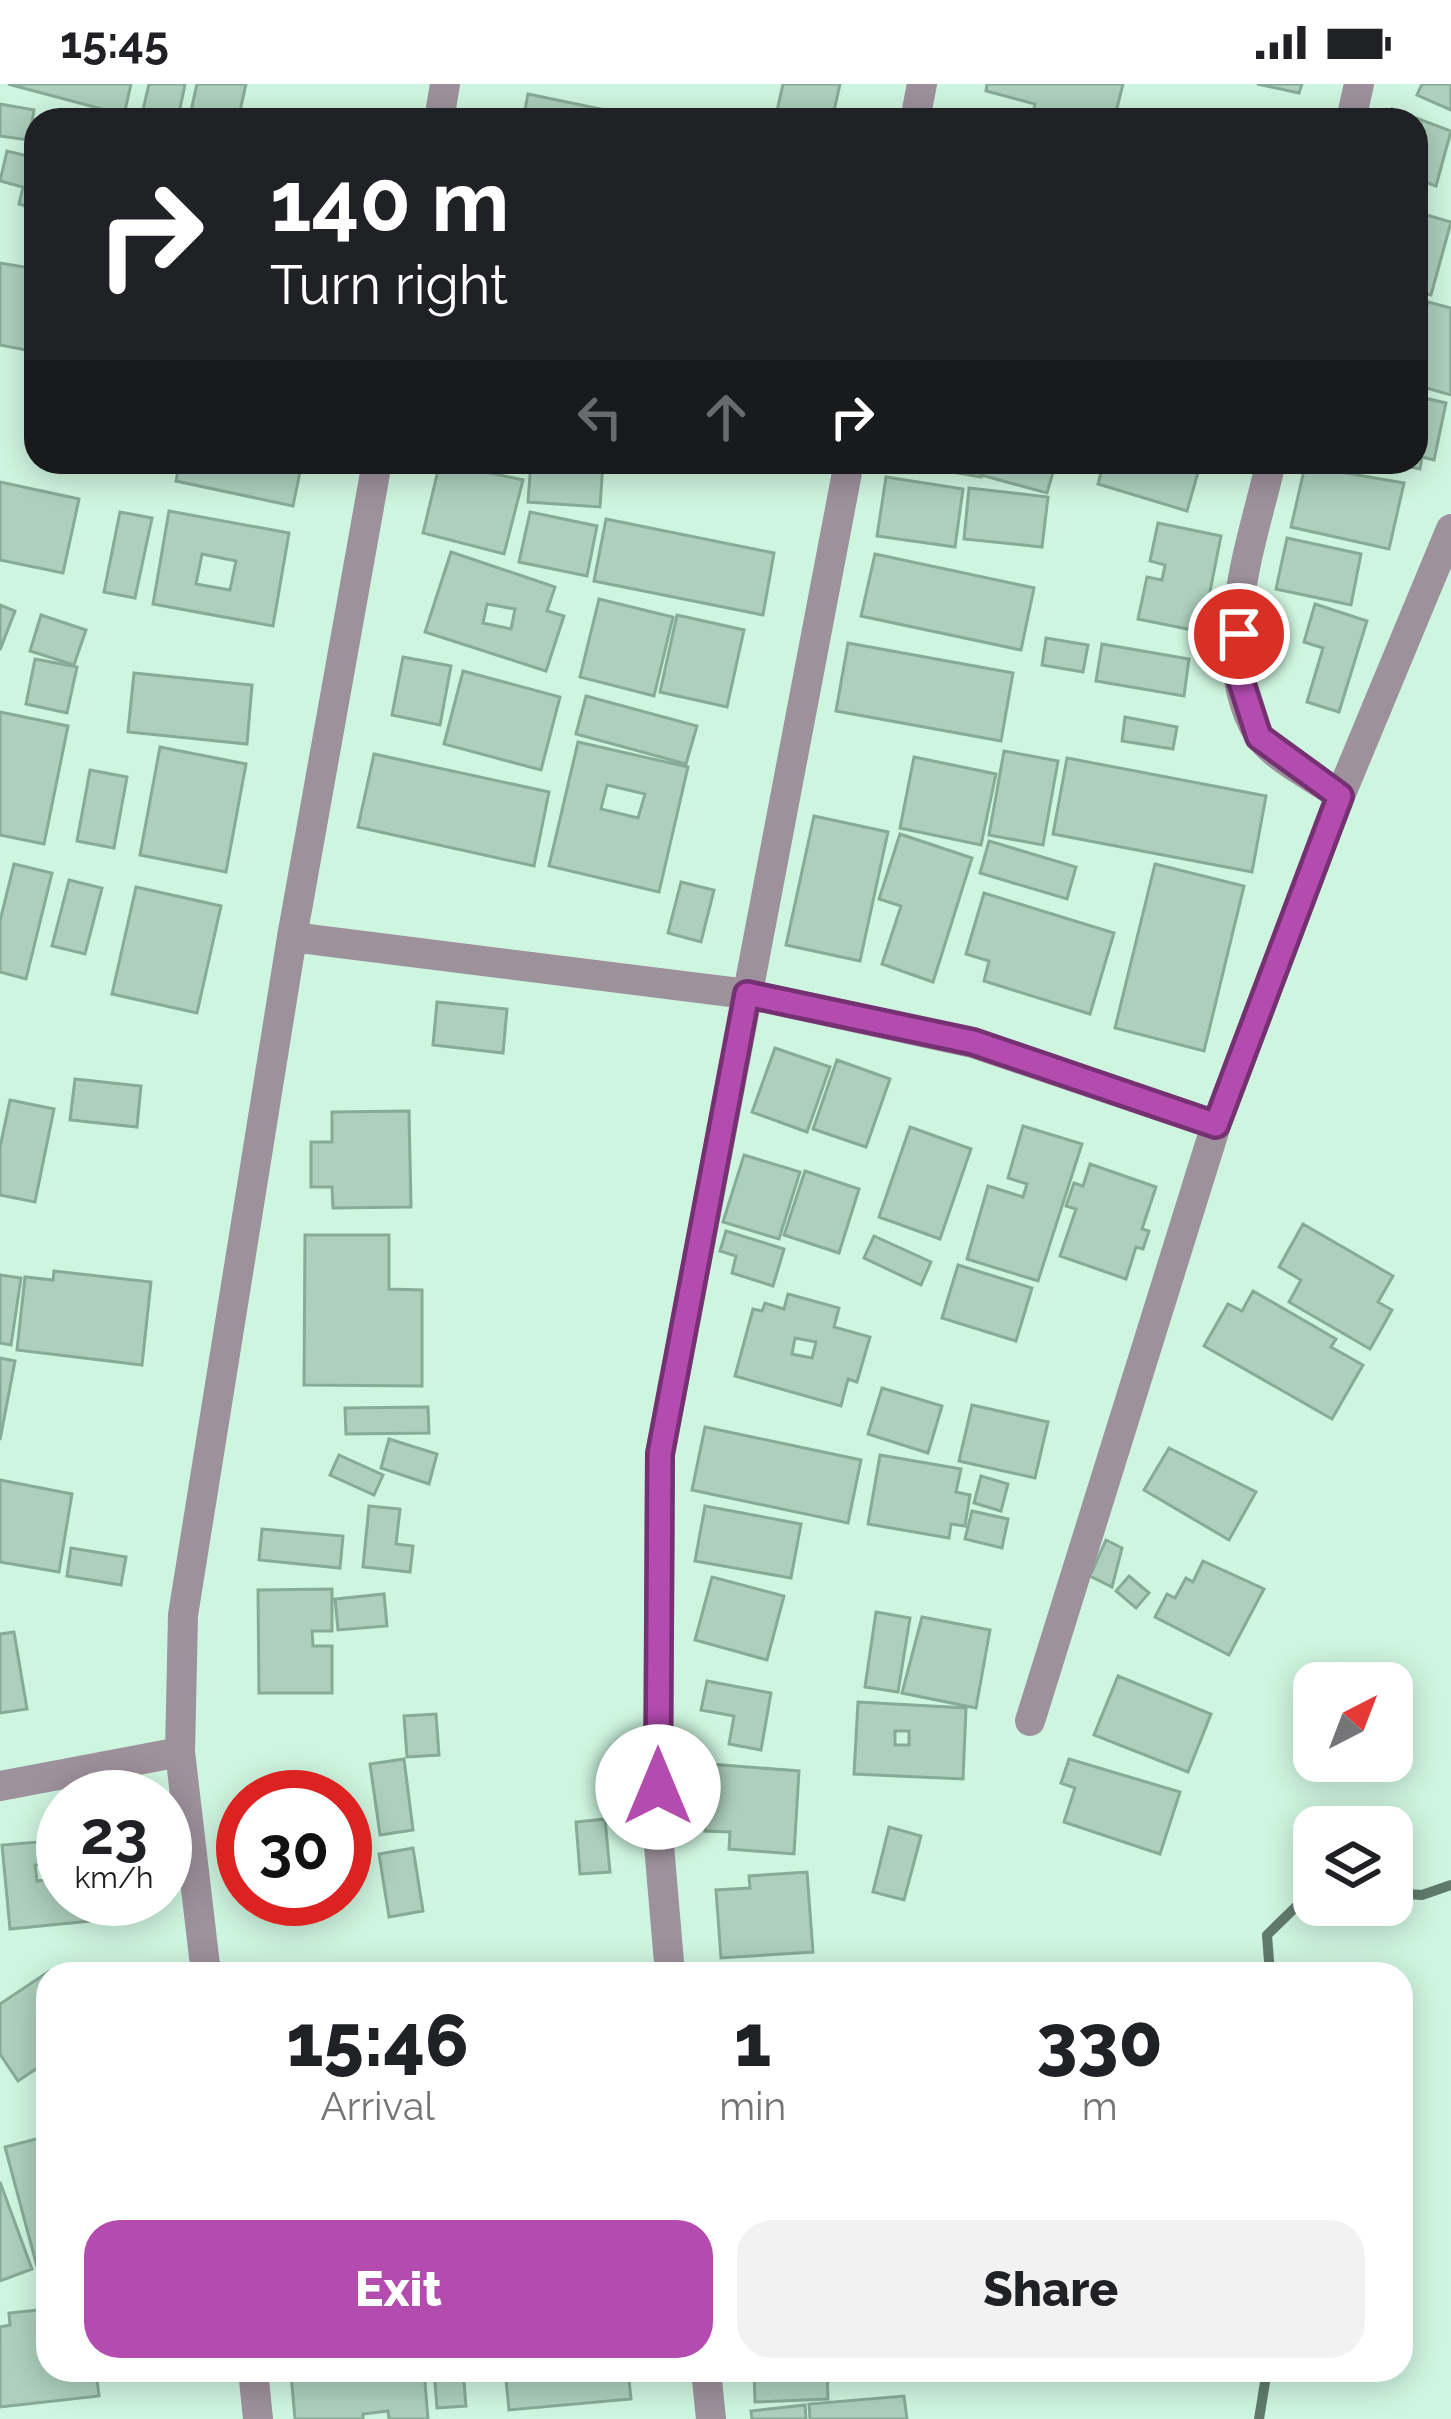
<!DOCTYPE html>
<html lang="en">
<head>
<meta charset="utf-8">
<style>
  body { margin:0; font-family:Raleway,sans-serif; background:#f2f2f2; color:#202124; height:100vh; display:flex; flex-direction:column; font-size:45px; white-space:nowrap }
  * { box-sizing:border-box; margin:0 }
  p { font-size:39px; color:#757577 }
  .icon { flex:none; width:66px; height:66px; fill:none; stroke:currentColor; stroke-width:2; stroke-linecap:round; stroke-linejoin:round }
  .map { position:relative; flex:1; overflow:hidden }
  .details { position:absolute; left:36px; top:1878px; width:1377px; height:420px; display:flex; flex-direction:column; background:#fff; border-radius:36px; box-shadow:0 6px 30px #0003 }
  .details>* { flex:none }
  .banner { position:absolute; left:24px; top:24px; width:1404px; height:366px; border-radius:36px; box-shadow:0 6px 30px #0003; background:#202124; color:#fff; overflow:hidden }
  .needle { width:78px; rotate:42deg }
  .fabs { position:absolute; left:1293px; top:1578px; display:grid; gap:24px }
  .fabs a { display:grid; place-items:center; width:120px; height:120px; border-radius:24px; background:#fff; box-shadow:0 6px 30px #0003; font-size:60px }
  .speed { position:absolute; left:36px; top:1686px; display:flex; gap:24px; font-size:60px; font-weight:700; text-align:center }
  .speed>* { display:grid; place-content:center; width:156px; height:156px; border-radius:50%; background:#fff; box-shadow:0 6px 30px #0003; line-height:1 }
  .speed small { font-size:30px; font-weight:400 }
  .speed .limit { border:18px solid #d22; background:#fff; color:#111 }
  .pin { position:absolute; display:grid; place-items:center; width:102px; height:102px; color:#fff; margin:-51px; border:6px solid #fff; border-radius:50%; box-shadow:0 3px 12px #0007 }
  .me { position:absolute; width:132px; margin:-66px; rotate:0deg; stroke-linejoin:round; filter:drop-shadow(0 0 9px #0008) }
  .turn { display:flex; align-items:center; gap:42px; height:252px; padding:0 48px; font-size:54px }
  .turn .icon { width:156px; height:156px; stroke-width:2.5 }
  .turn b { display:block; font-size:84px; line-height:102px }
  .lanes { display:flex; align-items:center; height:114px; padding:0 48px; background:#0003; justify-content:center; gap:60px; direction:ltr }
  .lanes .off { opacity:.35 }
  .eta { display:flex; justify-content:space-evenly; align-items:center; height:204px; text-align:center }
  .eta b { font-size:72px; font-weight:800; line-height:84px }
  .cta { display:flex; gap:24px; margin-top:auto; padding:24px 48px }
  .cta a { flex:1; height:138px; border-radius:36px; background:#b44cb0; color:#fff; font-size:48px; font-weight:800; line-height:138px; text-align:center }
  .cta a+a { background:#f2f2f2; color:#202124 }
  .status { display:flex; justify-content:space-between; align-items:center; height:84px; padding:0 60px; background:#fff; direction:ltr }
  .status svg { height:33px; fill:currentColor }
  .map>svg:first-child { display:block }
  .lines { fill:none; stroke-linecap:round; stroke-linejoin:round }
  .stream { stroke:#607b6c; stroke-width:10 }
  .building { fill:#adcfbc; stroke:#86ab96; stroke-width:3; fill-rule:evenodd }
  .street { stroke:#9d919c; stroke-width:30 }
  .route-casing { stroke:#753172; stroke-width:30 }
  .route { stroke:#b44cb0; stroke-width:21 }
</style>
</head>
<body>
<div class="status"><b>15:45</b><svg viewBox="0 0 49 12"><path d="M0 12V9h3v3zM5 12V6h3v6zM10 12V3h3v9zM15 12V0h3v12zM26 1h20v11H26zM47 4h2v5h-2z"/></svg></div>
<div class="map">
<svg width="1451" height="2335" viewBox="0 0 1451 2335">
  <rect width="100%" height="100%" fill="#cef5df"/>
  <g class="lines">
    <!-- stream -->
    <path class="stream" d="M1392,1809L1422,1811L1451,1801
      M1270,1890L1267,1851L1306,1813H1314
      M1259,2335L1267,2286"/>
  </g>
  <!-- building -->
  <path class="building" d="M8,0H131L124,31Z
    M149,0H185L178,34L143,26Z
    M197,0H246L238,36H189Z
    M783,0H840L832,36H775Z
    M987,0H1123L1114,36H1031L1035,20L986,7Z
    M1257,0H1302L1299,9Z
    M1422,0H1451V26L1417,11Z
    M528,10L644,34L523,36Z
    M0,20L34,26L29,56L0,52Z
    M1392,25L1451,47L1436,102L1416,95V36H1387Z
    M36,53V125L19,120L23,103L0,97L7,67L32,73Z
    M1416,128L1451,138L1431,211L1416,207Z
    M0,179L36,185V268L0,261Z
    M1428,218L1451,224V311L1416,301V264Z
    M1416,312L1446,319L1434,376L1422,373L1420,385L1388,378H1416Z
    M131,378H161L160,387Z
    M180,378H302L293,422L176,397Z
    M440,378L523,396L504,470L423,449Z
    M531,378H603L600,423L528,418Z
    M895,378H983L981,393Z
    M985,378H1056L1047,409L981,391Z
    M1104,378H1201L1187,427L1098,400Z
    M1305,382L1404,399L1389,465L1291,443Z
    M886,393L963,405L955,463L877,452Z
    M0,398L79,415L63,489L0,476Z
    M969,404L1048,413L1042,463L964,455Z
    M169,427L289,449L273,542L153,520ZM202,470L236,477L230,506L196,500Z
    M120,428L152,434L135,514L104,508Z
    M530,428L597,442L587,492L519,478Z
    M606,435L774,469L763,531L594,497Z
    M1158,439L1221,452L1202,548L1138,535L1147,493L1162,496L1165,481L1150,477Z
    M1287,454L1361,470L1351,521L1276,505Z
    M451,468L555,503L547,527L564,532L546,587L425,548ZM487,520L515,525L511,545L483,539Z
    M875,470L1034,504L1021,566L861,532Z
    M599,515L673,533L654,612L580,593Z
    M1315,520L1367,537L1339,628L1307,618L1323,564L1304,558Z
    M0,521L15,527L0,566Z
    M41,531L86,546L74,581L30,567Z
    M677,531L744,546L727,623L660,608Z
    M1046,554L1088,561L1083,588L1042,581Z
    M848,559L1013,589L1001,657L836,627Z
    M1102,560L1189,575L1184,612L1096,597Z
    M403,573L451,582L440,641L392,631Z
    M35,575L77,583L67,629L26,620Z
    M463,587L560,613L541,686L444,660Z
    M134,589L252,601L247,660L128,648Z
    M586,612L697,642L686,680L576,650Z
    M0,628L68,642L44,760L0,751Z
    M1125,633L1177,643L1173,665L1122,657Z
    M578,658L688,683L659,808L549,782ZM607,701L645,710L638,734L601,725Z
    M160,663L246,680L226,788L140,771Z
    M1004,667L1058,677L1043,761L989,751Z
    M374,670L549,708L534,782L358,743Z
    M914,673L996,690L981,761L900,744Z
    M1067,674L1266,712L1252,788L1053,750Z
    M90,686L127,693L114,764L77,757Z
    M814,732L888,748L860,877L786,861Z
    M900,750L972,774L933,898L882,880L901,822L879,815Z
    M989,757L1076,783L1067,815L980,789Z
    M14,780L52,789L26,895L0,888V837Z
    M1155,780L1244,802L1204,967L1115,944Z
    M69,796L102,804L85,870L52,862Z
    M681,798L714,806L701,858L668,849Z
    M136,803L221,822L197,929L112,910Z
    M984,809L1114,849L1090,930L984,897L989,877L966,870Z
    M437,918L507,925L503,969L433,961Z
    M775,964L830,983L807,1048L752,1028Z
    M837,976L890,995L866,1063L813,1045Z
    M75,995L141,1002L137,1043L70,1036Z
    M10,1016L54,1025L35,1118L0,1111V1063Z
    M409,1027L411,1123L333,1124L332,1103H311V1058H332V1028Z
    M1023,1042L1082,1060L1038,1197L967,1175L988,1102L1023,1113L1027,1100L1008,1094Z
    M910,1043L971,1065L940,1155L879,1133Z
    M744,1071L800,1088L779,1155L723,1138Z
    M1090,1080L1156,1103L1142,1145L1149,1147L1143,1165L1136,1163L1126,1195L1060,1172L1076,1125L1066,1122L1074,1099L1083,1102Z
    M805,1087L859,1105L839,1169L784,1151Z
    M1303,1140L1393,1192L1378,1218L1392,1226L1370,1265L1289,1218L1301,1196L1279,1183Z
    M726,1147L784,1165L773,1202L732,1189L736,1172L720,1167Z
    M305,1151H389V1205L422,1206V1302L304,1301Z
    M874,1152L931,1178L921,1201L864,1174Z
    M958,1181L1032,1204L1016,1257L942,1234Z
    M54,1187L151,1198L142,1281L17,1266L25,1193L53,1196Z
    M0,1191L21,1194L11,1261L0,1259Z
    M1253,1207L1336,1255L1331,1263L1363,1281L1332,1335L1204,1262L1228,1220L1242,1227Z
    M788,1210L839,1224L834,1243L870,1253L857,1298L848,1295L841,1322L735,1292L753,1225L762,1227L765,1219L784,1225ZM795,1254L816,1258L812,1274L792,1270Z
    M0,1274L15,1277L0,1356Z
    M882,1304L942,1322L928,1369L868,1350Z
    M972,1321L1048,1338L1035,1394L959,1377Z
    M428,1323L429,1349L346,1350L345,1324Z
    M705,1343L861,1376L848,1439L692,1406Z
    M389,1355L437,1370L429,1400L381,1384Z
    M1169,1364L1256,1408L1229,1456L1144,1406Z
    M339,1371L383,1391L374,1411L330,1391Z
    M880,1371L961,1385L956,1408L970,1411L965,1442L951,1440L949,1454L868,1440Z
    M981,1392L1008,1400L1001,1427L974,1419Z
    M0,1396L72,1410L59,1488L0,1478Z
    M369,1422L400,1425L396,1460L413,1462L410,1488L363,1483Z
    M705,1422L801,1440L791,1494L695,1477Z
    M972,1427L1008,1435L1002,1464L965,1455Z
    M262,1445L343,1452L340,1484L259,1476Z
    M1106,1456L1122,1464L1112,1503L1090,1492Z
    M71,1464L126,1473L121,1501L67,1492Z
    M1203,1477L1264,1505L1229,1571L1155,1533L1167,1510L1175,1514L1186,1494L1193,1498Z
    M1129,1492L1149,1509L1136,1524L1116,1507Z
    M712,1493L784,1512L767,1576L695,1556Z
    M332,1505V1547H312L313,1562H332V1609H259L258,1506Z
    M384,1510L387,1542L338,1546L335,1515Z
    M876,1528L910,1534L898,1608L865,1603Z
    M922,1533L990,1546L976,1624L902,1609Z
    M14,1548L27,1625L0,1629V1550Z
    M1118,1592L1211,1630L1188,1688L1094,1651Z
    M707,1597L771,1609L761,1666L729,1660L734,1632L701,1626Z
    M858,1618L966,1624L963,1695L854,1690ZM895,1647H909V1661H895Z
    M436,1630L439,1671L407,1673L404,1632Z
    M404,1675L413,1746L380,1751L370,1680Z
    M1069,1675L1180,1708L1160,1770L1064,1738L1075,1704L1061,1699Z
    M709,1680L799,1687L794,1770L729,1765L730,1748L705,1747Z
    M605,1735L610,1788L580,1790L576,1738Z
    M889,1743L921,1752L904,1816L873,1808Z
    M63,1756V1790L61,1779L35,1781L37,1797L63,1794V1815H130L132,1833L10,1845L2,1761Z
    M413,1764L423,1827L389,1833L379,1770Z
    M807,1788L813,1868L721,1874L716,1806L750,1804L749,1792Z
    M259,1815H295L296,1824L261,1830Z
    M439,1881H494V1890H439Z
    M48,1888V1977L18,1997L0,1970V1920Z
    M48,2052V2204L43,2205L5,2063Z
    M0,2098L32,2185L0,2197Z
    M48,2225V2286H96L99,2312L0,2323V2243L10,2241L9,2229Z
    M347,2286H424L428,2335H389L388,2327L363,2330V2335H295L291,2291Z
    M434,2286H463L466,2322L437,2324Z
    M505,2286H628L631,2315L509,2326Z
    M754,2286H827L828,2315L755,2318Z
    M904,2312L907,2335H810L809,2320Z
    M805,2321L806,2335H752L751,2327Z"/>
  <g class="lines">
    <!-- street -->
    <path class="street" d="M439,36L445,0
      M915,36L922,0
      M1351,36L1359,0
      M1271,378C1252,460 1210,571 1259,651C1273,674 1318,695 1340,712
      M292,853L747,910L973,959L1216,1041
      M1030,1637L1216,1041L1340,712L1451,445
      M0,1702L180,1668
      M206,1890L180,1668L183,1531L292,853L377,378
      M670,1890L658,1750L660,1370L849,378
      M253,2286L258,2335
      M706,2286L711,2335"/>
  </g>
  <g class="lines">
    <defs>
      <path id="route" d="M658,1703L660,1370L747,910L973,958L1216,1041L1340,712L1259,653L1238,588L1239,550"/>
    </defs>
    <!-- route casing -->
    <use href="#route" class="route-casing"/>
    <!-- route -->
    <use href="#route" class="route"/>
  </g>
</svg>
<div class="fabs">
<a><svg class="needle" viewBox="-14 -14 28 28"><path d="M0-13l5 13h-10z" fill="#e53935"/><path d="M0 13l5-13h-10z" fill="#757577"/></svg></a>
<a><svg class="icon" aria-label="layers" viewBox="0 0 24 24"><path d="M12 4l9 5-9 5-9-5zM3 14l9 5 9-5"/></svg></a>
</div>
<div class="speed"><div>23<small>km/h</small></div><div class="limit">30</div></div>
<div class="pin" style="left:1239px;top:550px;background:#d93025"><svg class="icon" aria-label="arrive" viewBox="0 0 24 24"><path d="M6 21V4h12l-3 4 3 4H6"/></svg></div>
<svg class="me" style="left:658px;top:1703px" viewBox="-20 -20 40 40"><circle r="19" fill="#fff"/><path d="M0-13L10 11 0 6-10 11z" fill="#b44cb0"/></svg>
<div class="banner">
<div class="turn"><svg class="icon" aria-label="right" viewBox="0 0 24 24"><path d="M7 20v-9h11M14 6l5 5-5 5"/></svg><div><b>140 m</b>Turn right</div></div>
<div class="lanes"><svg class="icon off" aria-label="left" viewBox="0 0 24 24"><path d="M17 20v-9H6M10 6l-5 5 5 5"/></svg><svg class="icon off" aria-label="ahead" viewBox="0 0 24 24"><path d="M12 20V5M6 11l6-6 6 6"/></svg><svg class="icon" aria-label="right" viewBox="0 0 24 24"><path d="M7 20v-9h11M14 6l5 5-5 5"/></svg></div>
</div>
<section class="details">
<div class="eta">
<div><b>15:46</b><p>Arrival</p></div>
<div><b>1</b><p>min</p></div>
<div><b>330</b><p>m</p></div>
</div>
<div class="cta"><a>Exit</a><a>Share</a></div>
</section>
</div>
</body>
</html>
